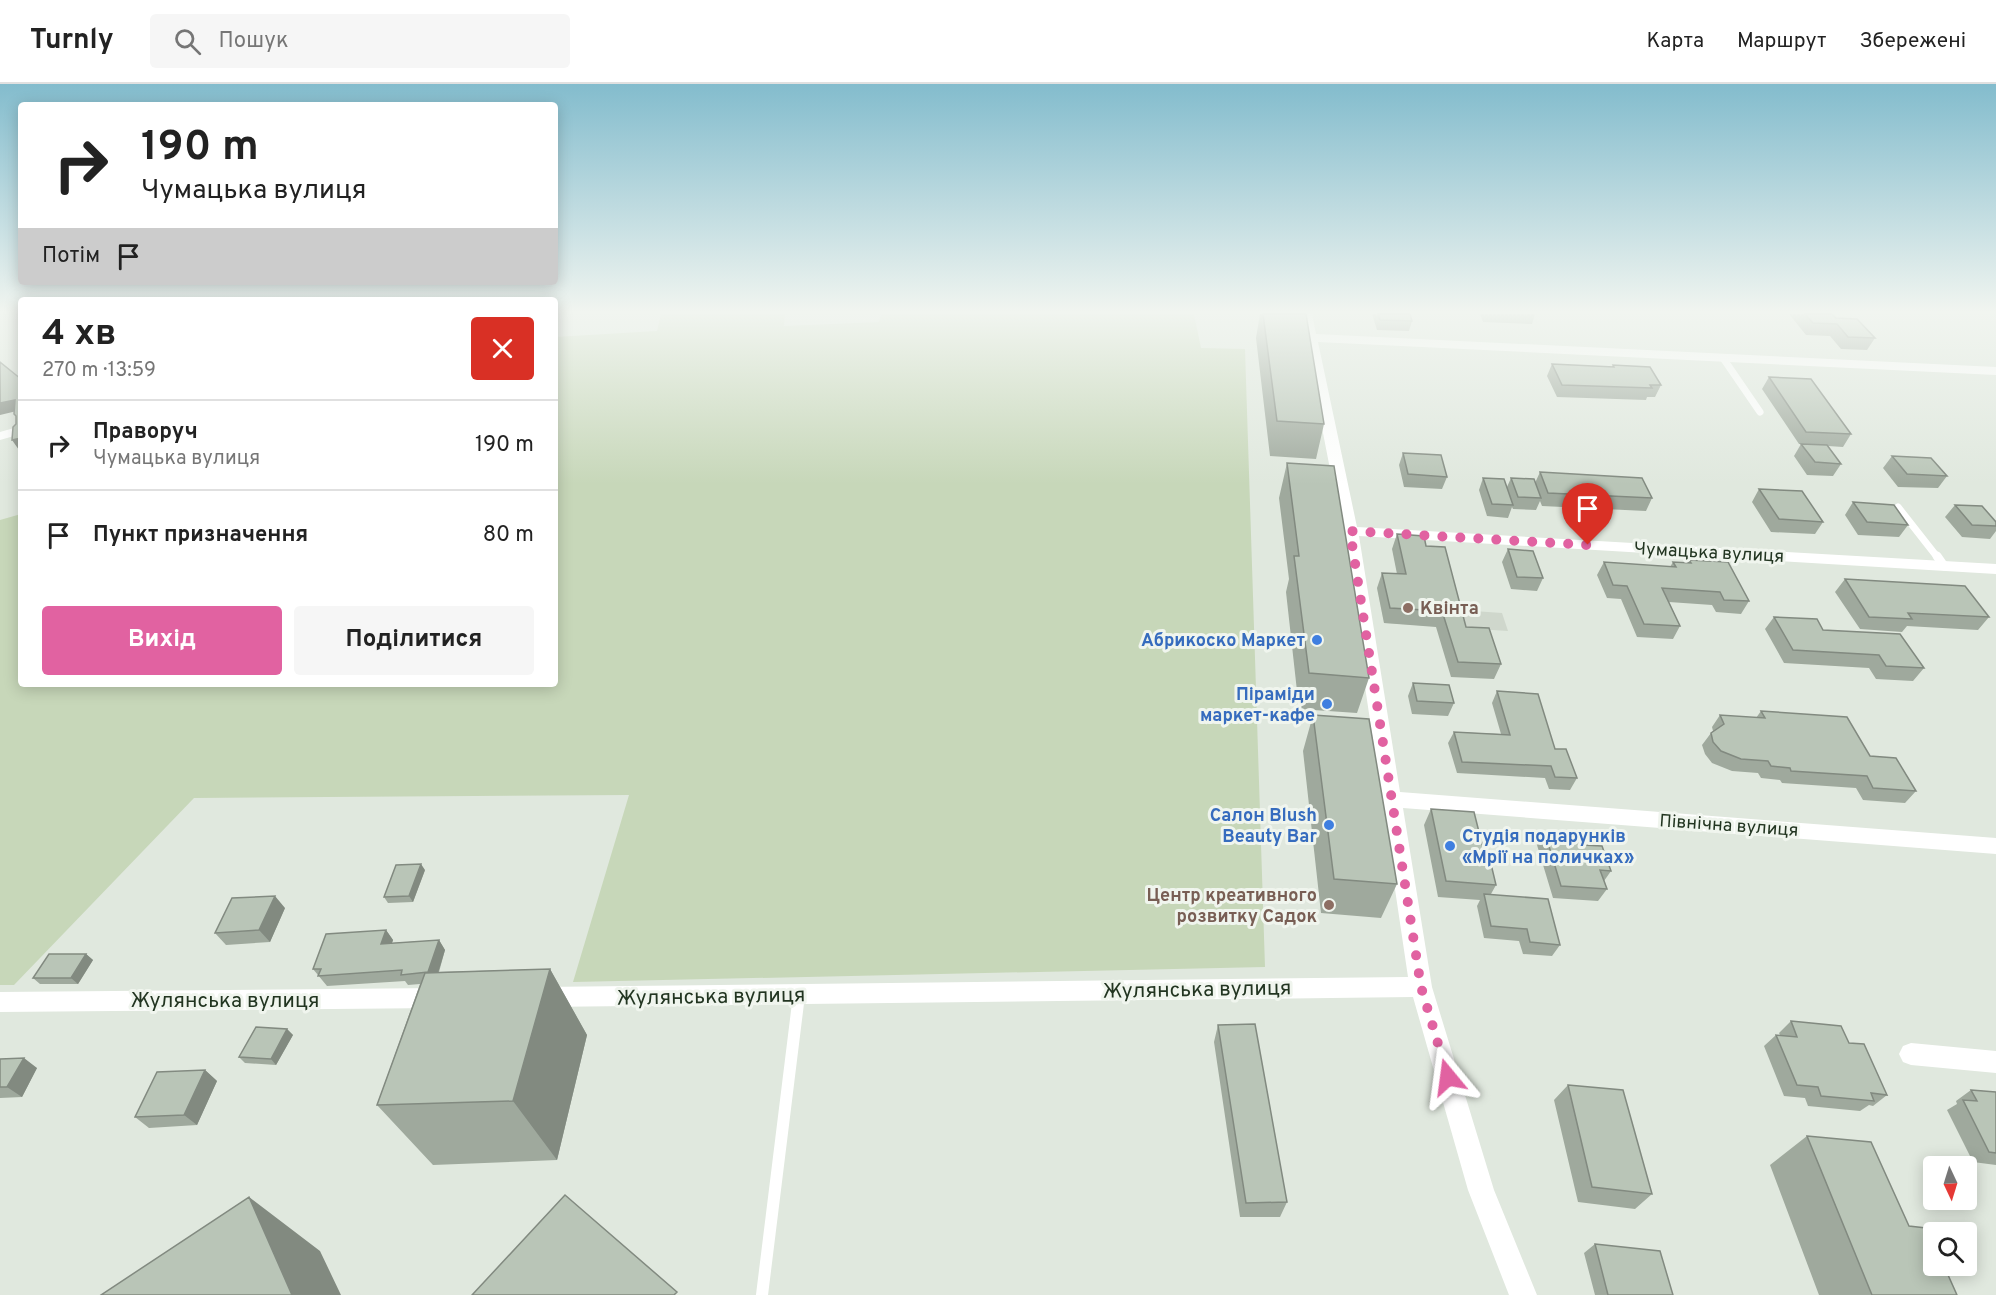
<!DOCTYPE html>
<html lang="uk">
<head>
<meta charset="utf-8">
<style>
  body { margin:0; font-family:Overpass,sans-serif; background:#f6f6f6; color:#222; height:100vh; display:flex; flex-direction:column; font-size:22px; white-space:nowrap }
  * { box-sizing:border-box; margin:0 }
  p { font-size:20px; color:#767676 }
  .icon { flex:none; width:33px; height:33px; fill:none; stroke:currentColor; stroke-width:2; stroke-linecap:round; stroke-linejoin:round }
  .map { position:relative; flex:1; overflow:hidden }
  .drawer { position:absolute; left:18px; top:213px; width:540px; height:390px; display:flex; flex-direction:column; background:#fff; border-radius:6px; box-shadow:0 3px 15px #0003 }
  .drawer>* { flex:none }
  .banner { position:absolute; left:18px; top:18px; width:540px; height:183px; border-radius:6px; box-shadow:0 3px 15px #0003; background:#fff; color:#222; overflow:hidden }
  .needle { width:39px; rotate:176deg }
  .tools { position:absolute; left:1923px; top:1072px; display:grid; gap:12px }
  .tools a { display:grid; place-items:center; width:54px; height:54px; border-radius:6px; background:#fff; box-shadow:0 3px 15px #0003; font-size:30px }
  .pin { position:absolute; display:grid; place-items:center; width:51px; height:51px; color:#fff; margin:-62px -26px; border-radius:50% 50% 50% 0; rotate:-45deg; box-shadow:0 0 6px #0007 }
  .pin .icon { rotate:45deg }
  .me { position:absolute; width:66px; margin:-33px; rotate:344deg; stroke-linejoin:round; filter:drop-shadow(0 0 4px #0008) }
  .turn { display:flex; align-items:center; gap:21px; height:126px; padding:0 24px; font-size:27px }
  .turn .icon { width:78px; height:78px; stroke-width:2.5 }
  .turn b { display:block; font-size:42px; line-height:51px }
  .then { display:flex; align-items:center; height:57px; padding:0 24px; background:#0003; gap:12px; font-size:22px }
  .round { display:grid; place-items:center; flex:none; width:63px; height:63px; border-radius:6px; background:#f6f6f6 }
  .summary { display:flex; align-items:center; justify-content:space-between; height:102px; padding:0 24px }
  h1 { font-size:36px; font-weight:700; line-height:45px }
  .cta { display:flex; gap:12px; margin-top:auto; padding:12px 24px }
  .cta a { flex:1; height:69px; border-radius:6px; background:#e162a1; color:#fff; font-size:24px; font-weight:700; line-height:69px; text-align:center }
  .cta a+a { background:#f6f6f6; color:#222 }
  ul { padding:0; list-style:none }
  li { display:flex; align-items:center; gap:18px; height:90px; padding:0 24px; border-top:2px solid #e0e0e0 }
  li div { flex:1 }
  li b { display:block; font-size:22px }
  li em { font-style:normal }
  header { display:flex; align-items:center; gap:36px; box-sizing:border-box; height:84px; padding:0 30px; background:#fff; border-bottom:2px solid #e0e0e0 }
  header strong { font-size:28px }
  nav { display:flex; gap:33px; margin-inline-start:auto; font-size:21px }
  .search { width:420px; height:54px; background:#f6f6f6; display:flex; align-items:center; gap:15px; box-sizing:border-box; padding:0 21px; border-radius:6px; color:#767676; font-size:22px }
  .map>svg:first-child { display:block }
  .built { fill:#cfd7cc }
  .green { fill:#c7d7b9 }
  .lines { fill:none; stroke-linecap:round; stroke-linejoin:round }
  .lane-far2 { stroke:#fff; stroke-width:7 }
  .lane-far1 { stroke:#fff; stroke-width:9 }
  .lane { stroke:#fff; stroke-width:12 }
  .street { fill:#fff; fill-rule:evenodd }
  .wall { fill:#9fa99d }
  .shaded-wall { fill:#828a80 }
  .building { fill:#b9c5b7; stroke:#828a80; stroke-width:1.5 }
  .route { stroke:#e162a1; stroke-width:10; stroke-dasharray:0 18 }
  .education-dot { fill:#8d6e63; stroke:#f0f5ee; stroke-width:2 }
  .shop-dot { fill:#3f7fe0; stroke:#f0f5ee; stroke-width:2 }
  .labels { text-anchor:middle; stroke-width:6; stroke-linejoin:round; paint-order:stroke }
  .street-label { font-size:18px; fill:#223521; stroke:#f0f5ee }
  .education-label { font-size:18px; font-weight:bold; fill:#785e54; stroke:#f0f5ee; text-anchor:start }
  .shop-label { font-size:18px; font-weight:bold; fill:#366cbe; stroke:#f0f5ee; text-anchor:end }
  .near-street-label { font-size:21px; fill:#223521; stroke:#f0f5ee }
</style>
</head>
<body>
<header>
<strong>Turnly</strong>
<div class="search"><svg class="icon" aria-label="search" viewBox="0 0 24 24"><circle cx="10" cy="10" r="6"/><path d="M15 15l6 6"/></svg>Пошук</div>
<nav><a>Карта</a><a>Маршрут</a><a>Збережені</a></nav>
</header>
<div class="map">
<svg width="1996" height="1211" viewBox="0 0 1996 1211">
  <rect width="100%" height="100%" fill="#e0e8de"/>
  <!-- built -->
  <path class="built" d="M1377,504L1417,523L1502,529L1508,547L1384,539Z"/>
  <!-- green -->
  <path class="green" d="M661,230H785L784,242L879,238L881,230H1194L1201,264L1245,265L1265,883L573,898L629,711L194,714L14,901H0V436L21,430V600H555V253L657,247Z"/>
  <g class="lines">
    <!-- lane-far2 -->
    <path class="lane-far2" d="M1723,274L1760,328
      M1898,423L1938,474"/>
    <!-- lane-far1 -->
    <path class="lane-far1" d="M1937,472L1944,482"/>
    <!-- lane -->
    <path class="lane" d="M762,1211L799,911"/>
    <!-- street -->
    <path class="street" d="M1300,230H1312L1316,250L1996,283V291L1318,258L1357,443L1996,480V490L1359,452L1400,708L1996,754V770L1403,724L1432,903L1494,1106L1537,1211H1509L1468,1106L1413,913L541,923L533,920L530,913L533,906L541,903L1408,893L1342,447Z
      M21,342V350L0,356V348Z
      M438,904L446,907L449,914L446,921L438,924L0,928V908Z
      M1911,959L1996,967V989L1911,981L1903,978L1899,970L1903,962Z"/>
  </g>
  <!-- wall -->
  <path class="wall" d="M1260,230H1306L1324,340L1316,375L1270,372L1256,254Z
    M1372,230H1410L1412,237L1409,247L1377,246Z
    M1480,230H1535L1532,240L1483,238Z
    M1789,230H1832L1836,234L1875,254L1867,266L1841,265L1830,252L1806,251Z
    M1552,280L1612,283L1613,281L1661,301L1655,313H1647L1646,316L1557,313L1547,292Z
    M1769,293L1851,350L1843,363L1828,362L1841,380L1833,392L1807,391L1794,372L1801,360H1804H1799L1762,305Z
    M1403,369L1447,393L1442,405L1404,403L1399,381Z
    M1892,372L1947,392L1938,404L1898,403L1883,384Z
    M1287,379L1369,594L1357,629L1299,625L1286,508L1289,495L1279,414Z
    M1540,388L1652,414L1646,427L1542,422L1540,417L1536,426L1513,425L1512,423L1508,434L1487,432L1479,406L1483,394L1507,403L1511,394L1535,399Z
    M1759,405L1823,438L1815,450L1771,448L1752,418Z
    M1853,418L1908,441L1899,453L1858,451L1845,431Z
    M1955,421L1996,438V447L1990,455L1962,453L1945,433Z
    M1397,450L1426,462L1466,543L1501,580L1494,595L1451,593L1436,543L1384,539L1377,504L1382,489L1397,490L1392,465Z
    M1508,465L1543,494L1537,507L1511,505L1502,478Z
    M1689,476L1749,517L1741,530L1716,528L1712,521L1669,518L1680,542L1673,555L1637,553L1621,515L1607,514L1597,491L1604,478L1670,483L1673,478L1687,479Z
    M1845,495L1989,533L1978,546L1907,542L1902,548L1860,545L1835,508Z
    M1774,533L1823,546L1924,584L1913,597L1876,595L1869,584L1784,579L1765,545Z
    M1413,599L1454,619L1448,632L1412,630L1408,612Z
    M1497,607L1555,665L1577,694L1570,706L1549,705L1545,694L1457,689L1448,659L1454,648L1501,650L1492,619Z
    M1761,627L1870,672L1916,707L1905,719L1863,716L1856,704L1782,699L1780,696L1761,694L1758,689L1732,687L1712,679L1705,670L1702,661L1711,649L1713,647L1712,643L1720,631L1756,634Z
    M1313,631L1397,800L1381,834L1321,829L1303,667Z
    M1431,725L1487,780L1496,801L1491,810L1560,861L1552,872L1523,870L1519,857L1484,854L1477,822L1480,816L1438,813L1424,741Z
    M1545,749L1583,761L1611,787L1604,797L1607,805L1598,817L1553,814L1537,761Z
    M425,786L413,818L388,819L384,813Z
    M285,824L270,858L226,861L215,849Z
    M386,846L393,856L392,859L439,856L445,866L439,888L550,885L587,951L557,1076L433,1081L377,1021L420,900L408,901L405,897L327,902L313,885Z
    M86,870L93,876L78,900H40L33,894Z
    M1791,937L1849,959L1887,1011L1873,1022L1869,1021L1860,1027L1808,1022L1805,1014L1784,1012L1764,962L1776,951H1780L1779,949Z
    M1218,941L1287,1118L1280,1133H1240L1214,958Z
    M287,945L293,951L276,981L245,979L239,973Z
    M0,975L37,984L22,1013L0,1014Z
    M205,986L217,997L197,1041L149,1044L135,1033Z
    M1568,1001L1652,1110L1635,1125L1578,1118L1554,1016Z
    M1971,1006L1996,1008V1081L1973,1078L1947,1026L1957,1020L1956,1017Z
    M1807,1052L1909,1142L1957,1211H1819L1770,1081Z
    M1595,1160L1673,1211H1595L1584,1169Z"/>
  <!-- shaded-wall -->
  <path class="shaded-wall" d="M15,316L21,326L0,331V319Z
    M21,354V366H19L12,356Z
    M421,780L425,786L413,818L409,812Z
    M275,812L285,824L270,858L259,846Z
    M386,846L393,856L388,870L381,860Z
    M439,856L445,866L435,899L428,889Z
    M86,870L93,876L78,900L71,894Z
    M550,885L587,951L557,1076L513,1017Z
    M287,945L293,951L276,981L271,975Z
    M24,974L37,984L22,1013L7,1003Z
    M205,986L217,997L197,1041L184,1031Z
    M249,1113L320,1167L341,1211H292Z"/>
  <!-- building -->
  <path class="building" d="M1263,230H1306L1324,340L1277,337Z
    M1378,230H1410L1412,237L1380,236Z
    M1805,230H1832L1836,234L1857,235L1875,254L1848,253L1837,240L1813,239Z
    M0,278L21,295V354L12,356L13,343L16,340V332L14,330L15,316L0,319Z
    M1552,280L1614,283L1613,281L1650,283L1661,301H1650L1652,304L1562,301Z
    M1769,293L1811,295L1851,350L1806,348Z
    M1801,360L1827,361L1841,380L1815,378Z
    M1403,369L1441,371L1447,393L1408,390Z
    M1892,372L1931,374L1947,392L1907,390Z
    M1287,379L1334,382L1369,594L1309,589L1294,472H1299Z
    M1540,388L1642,394L1652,414L1548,409Z
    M1483,394L1504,395L1513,421L1492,420Z
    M1511,394L1534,395L1541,414L1518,413Z
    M1759,405L1802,407L1823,438L1779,435Z
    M1853,418L1894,421L1908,441L1867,438Z
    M1955,421L1982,422L1996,438V442L1972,441Z
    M1397,450L1424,452L1426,462L1445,463L1466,543L1489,544L1501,580L1458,578L1442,527L1390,524L1382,489L1406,490Z
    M1508,465L1533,467L1543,494L1517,493Z
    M1689,476L1728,478L1749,517L1724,516L1720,508L1662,504L1680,542L1644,540L1627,502L1613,501L1604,478L1676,483L1673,478L1691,479Z
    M1845,495L1965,502L1989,533L1908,529L1912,535L1869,533Z
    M1774,533L1817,535L1823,546L1900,550L1924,584L1886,582L1879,571L1793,566Z
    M1413,599L1449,601L1454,619L1417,617Z
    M1497,607L1538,610L1555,665H1566L1577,694L1555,693L1551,682L1462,678L1454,648L1510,651Z
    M1761,627L1847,633L1870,672L1896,674L1916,707L1873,704L1867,692L1791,687L1790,684L1771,682L1768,677L1741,675L1721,667L1713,658L1711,649L1724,640L1720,631L1765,634Z
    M1313,631L1369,635L1397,800L1334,795Z
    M1431,725L1474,728L1487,780H1491L1496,801L1446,797Z
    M1545,749L1580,751L1583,761L1602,762L1611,787L1600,786L1607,805L1561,802Z
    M421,780L409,812L384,813L396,781Z
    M1484,810L1548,815L1560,861L1530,858L1527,845L1491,842Z
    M275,812L259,846L215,849L232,814Z
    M386,846L381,860L439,856L428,888L401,891L402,886L318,892L321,885H313L326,850Z
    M49,870H86L71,894H33Z
    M550,885L513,1017L377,1021L425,889Z
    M1791,937L1841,942L1849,959L1864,960L1887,1011L1871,1009L1874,1017L1821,1012L1818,1003L1797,1001L1776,951L1797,953Z
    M1255,940L1287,1118L1246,1119L1218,941Z
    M256,943L287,945L271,975L239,973Z
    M24,974L7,1003H0V975Z
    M205,986L184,1031L135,1033L157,988Z
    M1568,1001L1623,1006L1652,1110L1592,1103Z
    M1971,1006L1996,1008V1069L1989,1068L1963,1016L1977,1017Z
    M1807,1052L1871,1058L1909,1142L1926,1144L1934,1160V1182H1944L1957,1211H1872Z
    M565,1111L677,1208L674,1211H472Z
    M249,1113L292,1211H101Z
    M1595,1160L1660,1167L1673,1211H1608Z"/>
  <!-- sky -->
  <linearGradient id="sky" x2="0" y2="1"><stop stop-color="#83bccd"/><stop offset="0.57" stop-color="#f1f5f0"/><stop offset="1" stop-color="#f1f5f0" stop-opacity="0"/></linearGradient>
  <rect width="1996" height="400" fill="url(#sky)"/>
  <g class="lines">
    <!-- route -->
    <path class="route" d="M1448,993L1421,903L1350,447L1588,461"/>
  </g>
  <!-- markers -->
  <g class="education-dot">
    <circle cx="1408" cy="524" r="6"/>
    <circle cx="1329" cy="821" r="6"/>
  </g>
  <g class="shop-dot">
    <circle cx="1317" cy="556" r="6"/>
    <circle cx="1327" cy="620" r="6"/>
    <circle cx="1329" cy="741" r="6"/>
    <circle cx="1450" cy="762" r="6"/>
  </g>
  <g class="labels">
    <!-- street labels -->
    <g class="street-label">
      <text transform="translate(1709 468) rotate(3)" y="6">Чумацька вулиця</text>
      <text transform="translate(1729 741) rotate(4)" y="6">Північна вулиця</text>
    </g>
    <!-- education labels -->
    <g class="education-label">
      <text x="1420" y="530">Квінта</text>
      <text x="1317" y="817" text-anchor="end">Центр креативного<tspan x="1317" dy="21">розвитку Садок</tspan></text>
    </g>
    <!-- shop labels -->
    <g class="shop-label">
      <text x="1305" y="562">Абрикоско Маркет</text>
      <text x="1315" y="616">Піраміди<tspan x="1315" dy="21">маркет-кафе</tspan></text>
      <text x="1317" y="737">Салон Blush<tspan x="1317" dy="21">Beauty Bar</tspan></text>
      <text x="1462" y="758" text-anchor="start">Студія подарунків<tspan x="1462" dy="21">«Мрії на поличках»</tspan></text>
    </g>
    <!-- near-street labels -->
    <g class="near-street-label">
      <text transform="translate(1197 905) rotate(-1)" y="7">Жулянська вулиця</text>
      <text transform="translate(711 912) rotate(-1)" y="7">Жулянська вулиця</text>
      <text x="225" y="923">Жулянська вулиця</text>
    </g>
  </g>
</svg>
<div class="tools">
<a><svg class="needle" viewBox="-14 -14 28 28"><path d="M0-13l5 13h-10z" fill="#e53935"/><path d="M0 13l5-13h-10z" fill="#767676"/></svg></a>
<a><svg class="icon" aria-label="search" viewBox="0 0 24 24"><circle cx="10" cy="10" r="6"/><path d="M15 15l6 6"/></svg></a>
</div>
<div class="pin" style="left:1588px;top:461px;background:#d93025"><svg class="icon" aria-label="arrive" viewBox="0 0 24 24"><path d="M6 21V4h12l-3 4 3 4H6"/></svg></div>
<svg class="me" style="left:1448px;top:993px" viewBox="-20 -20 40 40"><path d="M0-17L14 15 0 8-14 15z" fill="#e162a1" stroke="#fff" stroke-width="4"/></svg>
<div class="banner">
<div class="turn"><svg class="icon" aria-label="right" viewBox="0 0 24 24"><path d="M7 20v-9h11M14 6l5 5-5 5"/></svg><div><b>190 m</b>Чумацька вулиця</div></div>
<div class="then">Потім<svg class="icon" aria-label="arrive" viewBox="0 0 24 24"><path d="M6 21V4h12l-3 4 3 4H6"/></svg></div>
</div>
<section class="drawer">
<div class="summary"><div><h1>4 хв</h1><p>270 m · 13:59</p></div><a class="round" style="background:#d93025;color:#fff"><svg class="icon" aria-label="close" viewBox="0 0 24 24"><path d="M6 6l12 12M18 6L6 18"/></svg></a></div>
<ul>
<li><svg class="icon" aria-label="right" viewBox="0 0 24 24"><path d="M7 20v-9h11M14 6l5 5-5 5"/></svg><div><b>Праворуч</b><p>Чумацька вулиця</p></div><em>190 m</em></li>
<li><svg class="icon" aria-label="arrive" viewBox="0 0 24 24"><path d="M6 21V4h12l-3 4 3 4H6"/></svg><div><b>Пункт призначення</b></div><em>80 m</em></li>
</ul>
<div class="cta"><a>Вихід</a><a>Поділитися</a></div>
</section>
</div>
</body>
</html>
